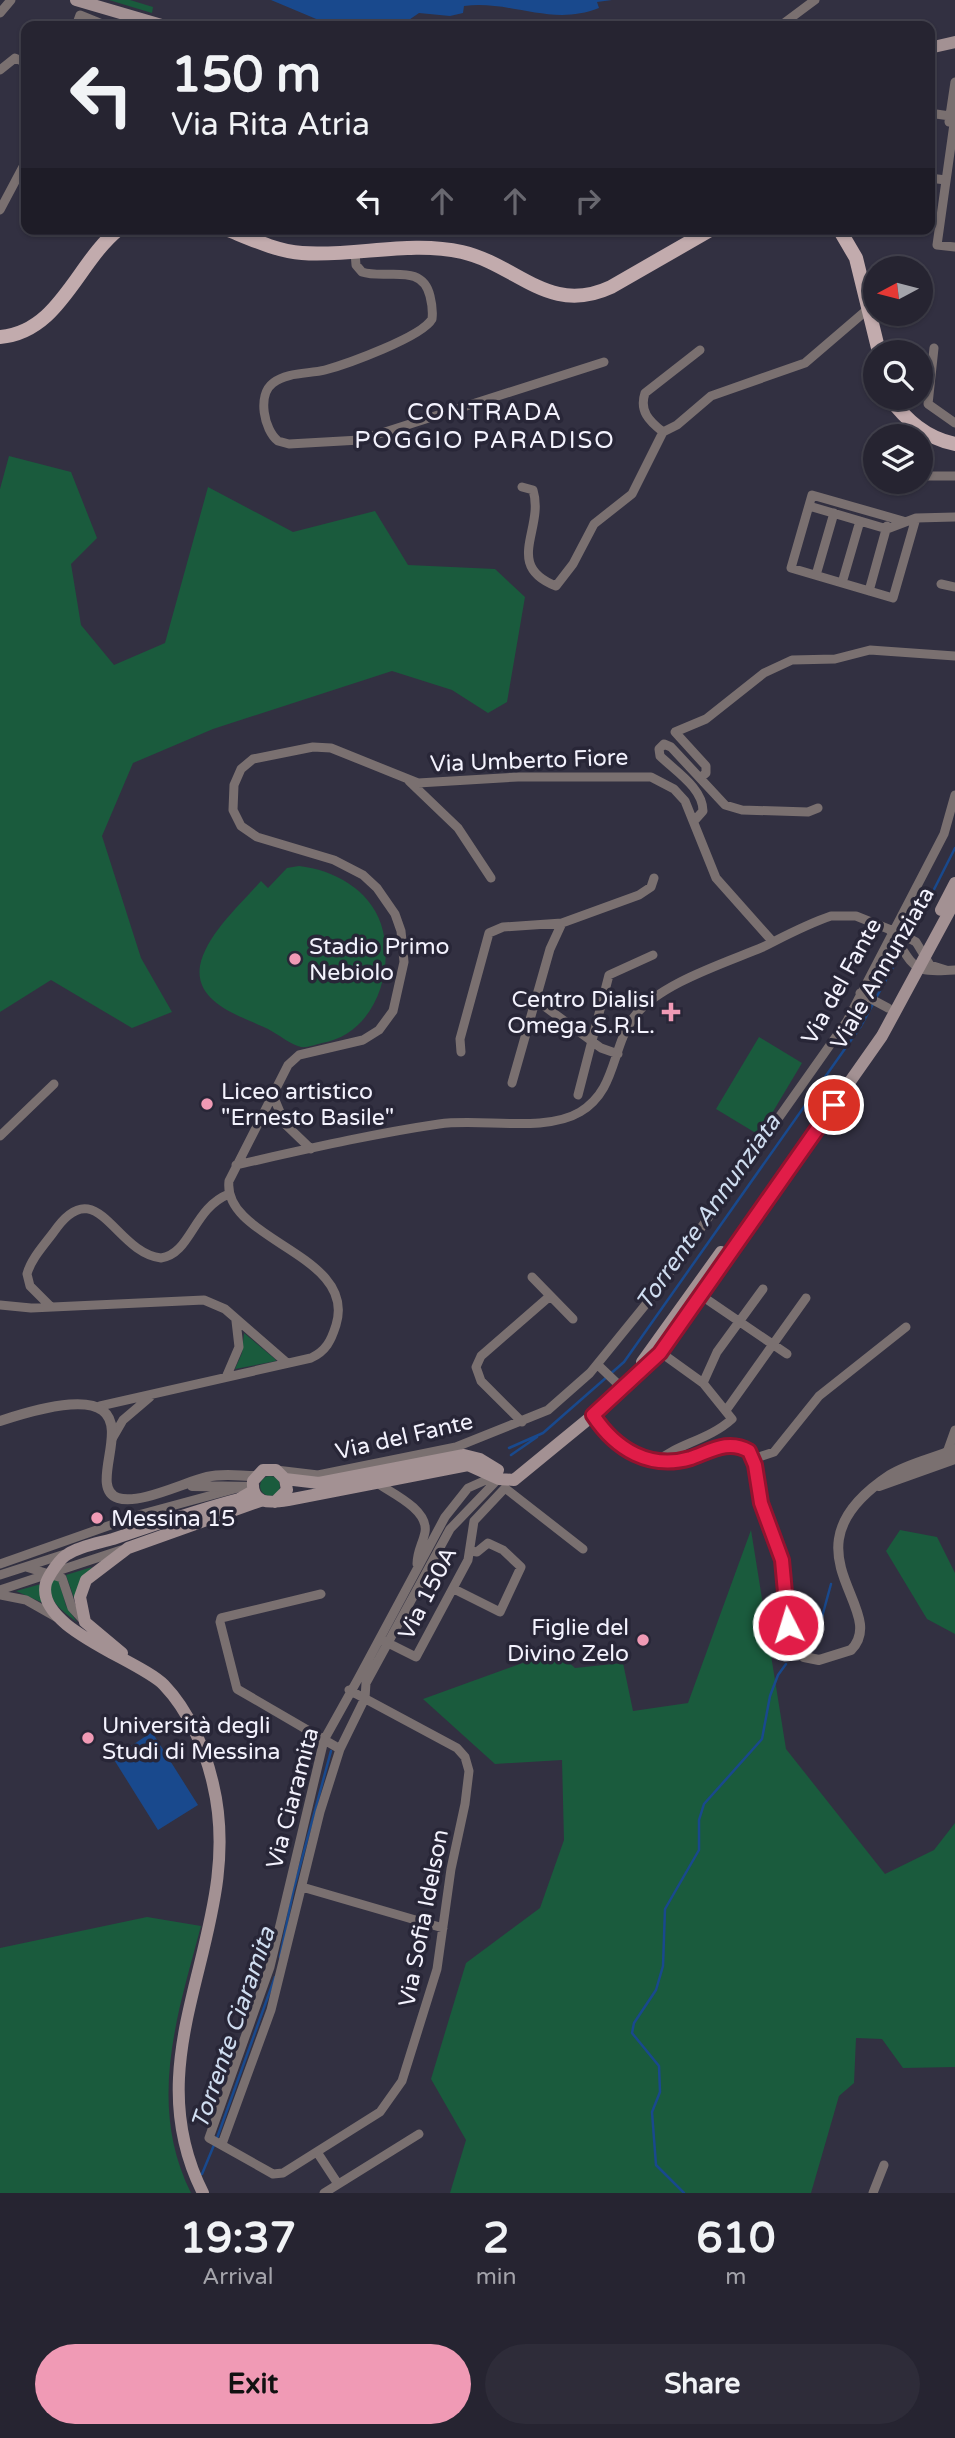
<!DOCTYPE html>
<html lang="en">
<head>
<meta charset="utf-8">
<style>
  body { margin:0; font-family:"Varela Round",sans-serif; background:#2e2c39; color:#f1f3f6; height:100vh; display:flex; flex-direction:column; font-size:26px; white-space:nowrap }
  * { box-sizing:border-box; margin:0 }
  p { font-size:23px; color:#a4a4ab }
  .icon { flex:none; width:38px; height:38px; fill:none; stroke:currentColor; stroke-width:2; stroke-linecap:round; stroke-linejoin:round }
  .map { position:relative; height:2193px; overflow:hidden }
  .sheet { display:flex; flex-direction:column; background:#262431; flex:1 }
  .sheet>* { flex:none }
  .top-card { position:absolute; left:21px; top:21px; width:914px; height:214px; border-radius:14px; box-shadow:0 2px 5px #0004,0 0 0 2px #42414d; background:#262431; color:#f1f3f6; overflow:hidden }
  .needle { width:46px; rotate:263deg }
  .buttons { position:absolute; left:863px; top:256px; display:grid; gap:14px }
  .buttons a { display:grid; place-items:center; width:70px; height:70px; border-radius:50%; background:#262431; box-shadow:0 2px 5px #0004,0 0 0 2px #42414d; font-size:35px }
  .pin { position:absolute; display:grid; place-items:center; width:60px; height:60px; color:#fff; margin:-30px; border:4px solid #fff; border-radius:50%; box-shadow:0 2px 7px #0007 }
  .me { position:absolute; width:77px; margin:-38px; rotate:355deg; stroke-linejoin:round; filter:drop-shadow(0 0 5px #0008) }
  .turn { display:flex; align-items:center; gap:24px; height:147px; padding:0 35px; font-size:32px }
  .turn .icon { width:91px; height:91px; stroke-width:2.5 }
  .turn b { display:block; font-size:49px; line-height:60px }
  .lanes { display:flex; align-items:center; height:66px; padding:0 35px; background:#0003; justify-content:center; gap:35px; direction:ltr }
  .lanes .off { opacity:.35 }
  .eta { display:flex; justify-content:space-evenly; align-items:center; height:119px; text-align:center }
  .eta b { font-size:42px; font-weight:700; line-height:49px }
  .action { display:flex; gap:14px; margin-top:auto; padding:14px 35px }
  .action a { flex:1; height:80px; border-radius:42px; background:#f09ab5; color:#111; font-size:28px; font-weight:700; line-height:80px; text-align:center }
  .action a+a { background:#2e2c39; color:#f1f3f6 }
  .map>svg:first-child { display:block }
  .green { fill:#1a5b3d }
  .water { fill:#19498d }
  .lines { fill:none; stroke-linecap:round; stroke-linejoin:round }
  .stream { stroke:#19498d; stroke-width:2.5 }
  .minor { stroke:#7a7070; stroke-width:9 }
  .tertiary { stroke:#7a7070; stroke-width:10 }
  .secondary { stroke:#a39193; stroke-width:12 }
  .primary { stroke:#c2abad; stroke-width:14 }
  .route-casing { stroke:#92132f; stroke-width:18 }
  .route { stroke:#e11d48; stroke-width:12 }
  .poi-dot { fill:#f09ab5; stroke:#282637; stroke-width:2.5 }
  .labels { text-anchor:middle; stroke-width:7; stroke-linejoin:round; paint-order:stroke }
  .street-label { font-size:23px; fill:#f3f2fd; stroke:#282637 }
  .poi-label { font-size:23px; fill:#f3f2fd; stroke:#282637; text-anchor:start }
  .neighbourhood-label { font-size:24px; letter-spacing:2px; fill:#f3f2fd; stroke:#282637 }
  .water-label { font-size:24px; font-style:italic; fill:#cfddf0; stroke:#282637 }
</style>
</head>
<body>
<div class="map">
<svg width="955" height="2193" viewBox="0 0 955 2193">
  <rect width="100%" height="100%" fill="#323041"/>
  <!-- green -->
  <path class="green" d="M109,0H130L153,7L152,13Z
    M9,456L71,472L97,538L71,564L81,625L114,665L165,643L208,487L293,532L375,511L408,565L495,569L525,597L507,702L488,713L452,690L392,671L213,729L133,763L102,836L141,958L172,1012L132,1028L51,980L0,1012V489Z
    M299,866C334,870 369,889 381,924C396,970 375,1034 322,1043C317,1044 307,1048 301,1047C291,1045 278,1034 268,1029C244,1017 194,1004 200,966C206,935 241,904 261,881L268,888L287,868Z
    M759,1037L802,1063L759,1135L716,1109Z
    M244,1333L275,1359L276,1361L235,1369L242,1353Z
    M260 1486a10 10 0 1 1 20 0a10 10 0 1 1-20 0Z
    M751,1530L786,1749L885,1874L934,1850L955,1823V2067L903,2068L882,2039L856,2038L854,2083L839,2096L811,2193H450L466,2140L431,2079L466,1963L540,1908L564,1840L562,1760L495,1764L423,1699L556,1651L575,1668L623,1663L633,1711L688,1703Z
    M900,1530L937,1537L955,1573V1634L927,1619L886,1551Z
    M92,1567L80,1582L74,1598L66,1575Z
    M53,1579L59,1581L66,1606L77,1622C62,1611 44,1599 53,1579Z
    M41,1584L43,1603L16,1591Z
    M147,1917L201,1926C177,2016 147,2104 191,2193H0V1948Z"/>
  <!-- water -->
  <path class="water" d="M271,0H612L597,2L599,8C551,27 512,0 464,6L463,13L450,16L419,13L400,26H348L321,21Z
    M152,1732L198,1805L158,1830L113,1758Z"/>
  <g class="lines">
    <!-- stream -->
    <path class="stream" d="M919,919L955,848
      M876,998L897,960
      M509,1448L543,1433L624,1362L861,1026L873,1004
      M511,1455L537,1437
      M805,1642L822,1617L831,1584
      M280,1957L293,1892L331,1751
      M217,2138L275,1977
      M202,2174L214,2145
      M684,2193L656,2165L652,2112L660,2092L659,2066L632,2033L634,2023L656,1990L663,1966L665,1909L699,1850V1820L704,1804L762,1739L770,1696L778,1675L786,1664"/>
    <!-- minor -->
    <path class="minor" d="M0,13L11,0
      M76,26L80,15L107,26
      M780,26L815,0
      M0,70L15,58L26,63
      M929,113L950,116
      M955,117L937,245L955,247
      M949,122L955,82
      M929,178L946,180
      M0,210L26,161
      M355,252L356,265L362,272C386,280 422,262 430,296C432,304 433,311 432,319C422,337 347,364 325,370C309,374 287,372 273,383C257,395 264,430 278,441L289,444L360,440L604,362
      M934,348L928,404L955,423
      M663,432C649,421 639,411 645,393L700,350
      M920,476H955
      M522,487L533,490C545,529 503,565 556,586L573,564L594,524L632,494L663,432L677,425L711,396L805,363L868,309
      M809,506L887,529L916,518L955,517
      M903,521L812,495L791,568L893,598L916,518
      M816,575L834,513
      M842,583L860,521
      M941,584L955,587
      M869,591L887,526
      M700,778L706,773V766L675,732L706,719L764,673L792,660L835,659L870,650L955,656
      M409,781L458,828L491,878
      M695,820L703,811C703,788 675,771 660,756L659,749L664,744L671,747L725,805L742,810L808,812L818,808
      M891,932C916,968 910,973 955,970
      M860,993L888,1008
      M536,1000L601,1048L618,1054
      M461,1052L460,1039L489,933L503,927L562,923L639,895L651,887L654,878
      M512,1083L550,949L562,923
      M272,1093L285,1124L311,1149
      M578,1095L609,975L653,955
      M0,1136L54,1084
      M236,1165C303,1150 371,1134 439,1124C481,1118 545,1133 580,1112C617,1090 611,1048 634,1017C658,984 725,963 763,947C785,936 807,924 831,916H856L901,934L916,942L930,965L946,970
      M532,1277L573,1319
      M696,1292L787,1354
      M0,1305L31,1308L204,1300L225,1309L287,1363
      M51,1307L30,1286L27,1274C31,1259 44,1245 53,1233C97,1168 114,1253 161,1258C191,1254 193,1208 229,1194
      M598,1365L623,1389
      M227,1375L239,1347L236,1321
      M703,1383L717,1352L763,1289
      M100,1406L311,1358C326,1351 331,1341 336,1325C358,1254 222,1240 229,1181L288,1065L299,1055L363,1040L379,1030L393,1011L404,962L401,931L395,914L377,888L363,875L334,860L257,837L241,826L233,810L234,785L241,769L253,759L313,747L331,748L418,783L518,777H651L674,789L685,801L716,878L773,942
      M727,1409L806,1298
      M522,1422L481,1381L476,1367L481,1356L550,1296
      M112,1439L123,1420L150,1397
      M945,1458L955,1430
      M753,1459L774,1452L819,1396L906,1327
      M658,1461C677,1444 709,1440 732,1419L703,1383L660,1352
      M276,1470L318,1475L456,1447L548,1410L590,1373L655,1293L847,1021L944,834L955,795
      M377,1483C392,1493 429,1510 425,1532C423,1543 417,1551 417,1564
      M0,1564L142,1514L238,1488
      M26,1567L62,1578L72,1608L85,1622
      M0,1575L65,1554
      M454,1589L500,1612L521,1567L503,1550L488,1543L477,1552L471,1551
      M0,1590L121,1550
      M321,1594L221,1618L220,1622L237,1689L340,1749
      M0,1595L26,1600L56,1617
      M384,1641L416,1657L468,1560L474,1521L505,1488L583,1549
      M349,1690L457,1748L465,1757L469,1771L465,1804L451,1869L437,1969L402,2081L380,2112L283,2173L273,2174L209,2138L270,1967L324,1740L358,1679L445,1517L468,1488L495,1476
      M302,1887L443,1928
      M222,2144L271,2010L320,1812L340,1749L365,1698L366,1683L450,1529L500,1477
      M317,2152L338,2184
      M324,2193L419,2134
      M873,2193L884,2165"/>
    <!-- tertiary -->
    <path class="tertiary" d="M593,1415C615,1450 650,1471 691,1458C711,1451 728,1439 749,1451L753,1459L761,1503L782,1560L793,1645L804,1657L819,1660L851,1650C892,1609 776,1550 890,1475C909,1463 935,1458 955,1449
      M0,1421C185,1360 74,1484 118,1498C140,1505 185,1482 207,1477C223,1473 239,1476 256,1476
      M192,1486L253,1487
      M879,1486L955,1459"/>
    <!-- secondary -->
    <path class="secondary" d="M76,0L165,26
      M929,48L955,42
      M941,910L955,883
      M642,1362L721,1252
      M285,1479L319,1483L464,1455L480,1459L498,1470
      M275,1502L287,1490L285,1479L276,1470H263L253,1481C251,1505 270,1503 288,1500L468,1465L499,1479L514,1480L614,1398L660,1352L882,1036L955,901
      M122,1653L85,1622L80,1597L86,1580L128,1548L260,1501
      M203,2193C130,2049 248,1929 213,1784C205,1749 189,1711 164,1685C140,1660 34,1628 46,1583C49,1575 60,1558 68,1554C80,1546 99,1543 113,1539C155,1525 196,1510 239,1499L253,1491"/>
    <!-- primary -->
    <path class="primary" d="M226,229C251,239 276,251 302,253C355,257 410,240 462,252C518,265 549,316 611,287L712,229
      M839,229L856,258L879,352
      M0,337C60,332 77,262 119,229
      M889,397C906,420 926,438 955,444"/>
  </g>
  <g class="lines">
    <defs>
      <path id="route" d="M788,1625L782,1560L761,1503L755,1465L749,1451C728,1439 711,1451 691,1458C650,1470 616,1450 593,1415L660,1353L834,1105"/>
    </defs>
    <!-- route casing -->
    <use href="#route" class="route-casing"/>
    <!-- route -->
    <use href="#route" class="route"/>
  </g>
  <!-- markers -->
  <g class="poi-dot">
    <circle cx="295" cy="959" r="7"/>
    <path d="M667.5 1001.5h7v7h7v7h-7v7h-7v-7h-7v-7h7z"/>
    <circle cx="207" cy="1104" r="7"/>
    <circle cx="97" cy="1518" r="7"/>
    <circle cx="643" cy="1640" r="7"/>
    <circle cx="88" cy="1738" r="7"/>
  </g>
  <g class="labels">
    <!-- street labels -->
    <g class="street-label">
      <text transform="translate(529 760) rotate(-2)" y="8">Via Umberto Fiore</text>
      <text transform="translate(882 968) rotate(-60)" y="8">Viale Annunziata</text>
      <text transform="translate(841 981) rotate(-61)" y="8">Via del Fante</text>
      <text transform="translate(404 1436) rotate(-13)" y="8">Via del Fante</text>
      <text transform="translate(427 1593) rotate(-63)" y="8">Via 150A</text>
      <text transform="translate(292 1798) rotate(-75)" y="8">Via Ciaramita</text>
      <text transform="translate(423 1918) rotate(-79)" y="8">Via Sofia Idelson</text>
    </g>
    <!-- poi labels -->
    <g class="poi-label">
      <text x="309" y="954">Stadio Primo<tspan x="309" dy="26">Nebiolo</tspan></text>
      <text x="655" y="1007" text-anchor="end">Centro Dialisi<tspan x="655" dy="26">Omega S.R.L.</tspan></text>
      <text x="221" y="1099">Liceo artistico<tspan x="221" dy="26">"Ernesto Basile"</tspan></text>
      <text x="111" y="1526">Messina 15</text>
      <text x="629" y="1635" text-anchor="end">Figlie del<tspan x="629" dy="26">Divino Zelo</tspan></text>
      <text x="102" y="1733">Università degli<tspan x="102" dy="26">Studi di Messina</tspan></text>
    </g>
    <!-- neighbourhood labels -->
    <g class="neighbourhood-label">
      <text x="485" y="420">CONTRADA<tspan x="485" dy="28">POGGIO PARADISO</tspan></text>
    </g>
    <!-- water labels -->
    <g class="water-label">
      <text transform="translate(708 1212) rotate(-55)" y="8">Torrente Annunziata</text>
      <text transform="translate(233 2028) rotate(-71)" y="8">Torrente Ciaramita</text>
    </g>
  </g>
</svg>
<div class="buttons">
<a><svg class="needle" viewBox="-14 -14 28 28"><path d="M0-13l5 13h-10z" fill="#e53935"/><path d="M0 13l5-13h-10z" fill="#a4a4ab"/></svg></a>
<a><svg class="icon" aria-label="search" viewBox="0 0 24 24"><circle cx="10" cy="10" r="6"/><path d="M15 15l6 6"/></svg></a>
<a><svg class="icon" aria-label="layers" viewBox="0 0 24 24"><path d="M12 4l9 5-9 5-9-5zM3 14l9 5 9-5"/></svg></a>
</div>
<div class="pin" style="left:834px;top:1105px;background:#d93025"><svg class="icon" aria-label="arrive" viewBox="0 0 24 24"><path d="M6 21V4h12l-3 4 3 4H6"/></svg></div>
<svg class="me" style="left:788px;top:1625px" viewBox="-20 -20 40 40"><circle r="17" fill="#e11d48" stroke="#fff" stroke-width="3"/><path d="M0-11L8 9 0 5-8 9z" fill="#fff"/></svg>
<div class="top-card">
<div class="turn"><svg class="icon" aria-label="left" viewBox="0 0 24 24"><path d="M17 20v-9H6M10 6l-5 5 5 5"/></svg><div><b>150 m</b>Via Rita Atria</div></div>
<div class="lanes"><svg class="icon" aria-label="left" viewBox="0 0 24 24"><path d="M17 20v-9H6M10 6l-5 5 5 5"/></svg><svg class="icon off" aria-label="ahead" viewBox="0 0 24 24"><path d="M12 20V5M6 11l6-6 6 6"/></svg><svg class="icon off" aria-label="ahead" viewBox="0 0 24 24"><path d="M12 20V5M6 11l6-6 6 6"/></svg><svg class="icon off" aria-label="right" viewBox="0 0 24 24"><path d="M7 20v-9h11M14 6l5 5-5 5"/></svg></div>
</div>
</div>
<section class="sheet">
<div class="eta">
<div><b>19:37</b><p>Arrival</p></div>
<div><b>2</b><p>min</p></div>
<div><b>610</b><p>m</p></div>
</div>
<div class="action"><a>Exit</a><a>Share</a></div>
</section>
</body>
</html>
